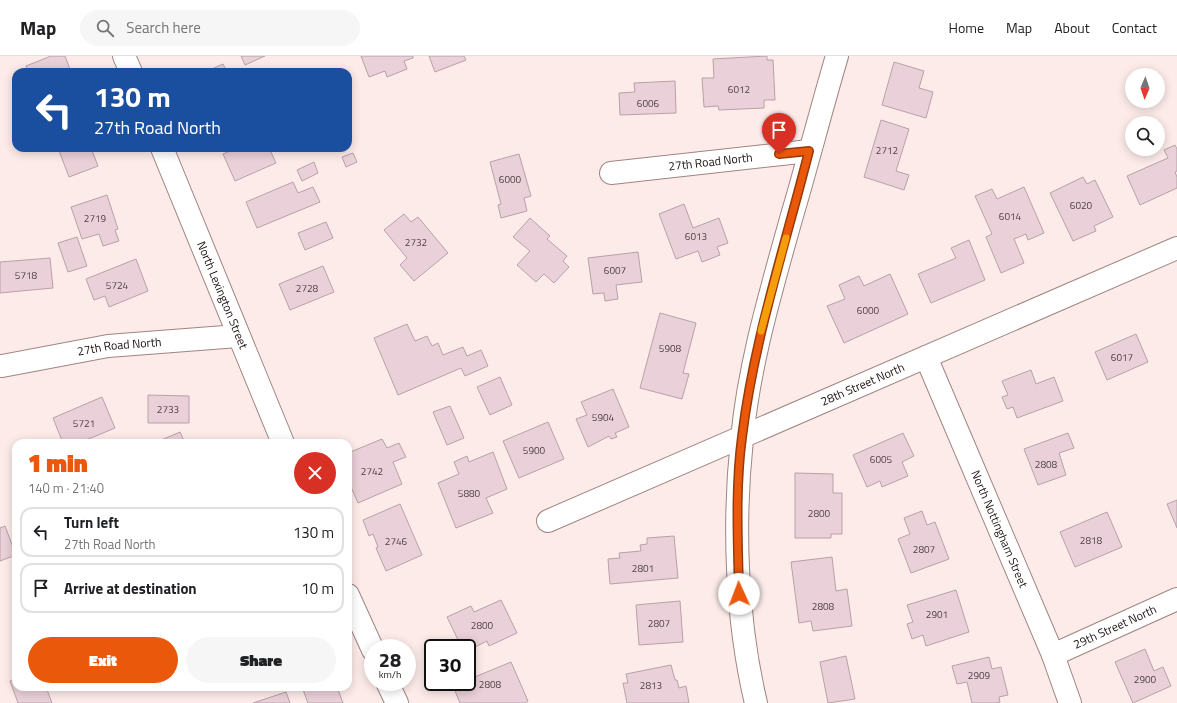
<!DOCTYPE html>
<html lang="en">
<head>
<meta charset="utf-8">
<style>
  body { margin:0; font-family:"Titillium Web",sans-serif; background:#f6f6f6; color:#202124; height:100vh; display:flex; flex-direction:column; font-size:15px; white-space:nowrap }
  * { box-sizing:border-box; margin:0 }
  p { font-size:13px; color:#757577 }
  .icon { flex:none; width:22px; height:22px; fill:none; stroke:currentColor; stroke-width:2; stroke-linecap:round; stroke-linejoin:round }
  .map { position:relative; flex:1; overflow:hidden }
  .details { position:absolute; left:12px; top:383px; width:340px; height:252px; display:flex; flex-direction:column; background:#fff; border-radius:12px; box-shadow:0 2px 10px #0003 }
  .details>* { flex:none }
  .banner { position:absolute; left:12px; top:12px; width:340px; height:84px; border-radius:12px; box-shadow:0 2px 10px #0003; background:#1a4fa0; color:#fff; overflow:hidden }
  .needle { width:26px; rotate:182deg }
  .tools { position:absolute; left:1125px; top:12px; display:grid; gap:8px }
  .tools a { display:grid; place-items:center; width:40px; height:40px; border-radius:50%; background:#fff; box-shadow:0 2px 10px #0003; font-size:20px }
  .speed { position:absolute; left:364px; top:583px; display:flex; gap:8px; font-size:20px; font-weight:700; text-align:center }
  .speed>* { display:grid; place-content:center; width:52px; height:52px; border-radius:50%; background:#fff; box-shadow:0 2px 10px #0003; line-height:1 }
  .speed small { font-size:10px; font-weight:400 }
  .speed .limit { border:2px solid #111; border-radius:6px; background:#fff; color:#111 }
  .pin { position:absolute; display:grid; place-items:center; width:34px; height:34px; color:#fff; margin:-41px -17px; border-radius:50% 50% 50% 0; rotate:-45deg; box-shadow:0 0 4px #0007 }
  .pin .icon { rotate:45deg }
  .me { position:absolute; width:44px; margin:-22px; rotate:358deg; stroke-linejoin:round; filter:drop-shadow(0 0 3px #0008) }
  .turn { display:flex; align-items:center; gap:14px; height:84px; padding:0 16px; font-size:18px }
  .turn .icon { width:52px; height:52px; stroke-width:2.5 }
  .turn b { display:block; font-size:28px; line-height:34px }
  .round { display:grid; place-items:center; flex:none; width:42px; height:42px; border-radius:21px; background:#f6f6f6 }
  .headline { display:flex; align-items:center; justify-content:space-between; height:68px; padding:0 16px }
  h1 { font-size:24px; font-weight:800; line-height:30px; color:#ea580c }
  .primary-button { display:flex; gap:8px; margin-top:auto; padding:8px 16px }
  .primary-button a { flex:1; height:46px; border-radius:24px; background:#ea580c; color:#fff; font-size:16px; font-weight:800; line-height:46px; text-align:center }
  .primary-button a+a { background:#f6f6f6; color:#202124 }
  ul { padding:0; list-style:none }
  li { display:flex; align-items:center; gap:12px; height:50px; margin:0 8px 6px; padding:0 8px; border:2px solid #e0e0e0; border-radius:12px }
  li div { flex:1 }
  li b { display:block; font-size:15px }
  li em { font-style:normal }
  header { display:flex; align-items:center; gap:24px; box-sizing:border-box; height:56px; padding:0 20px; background:#fff; border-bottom:1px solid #e0e0e0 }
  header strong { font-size:19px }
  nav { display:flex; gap:22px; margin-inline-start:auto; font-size:14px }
  .search { width:280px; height:36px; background:#f6f6f6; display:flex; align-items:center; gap:10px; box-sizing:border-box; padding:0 14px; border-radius:22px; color:#757577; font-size:15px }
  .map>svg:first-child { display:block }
  .building { fill:#ead0d8; stroke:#baa0a8 }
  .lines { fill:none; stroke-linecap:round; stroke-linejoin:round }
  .street-casing { stroke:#9f8582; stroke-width:24 }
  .secondary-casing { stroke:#9f8582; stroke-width:24 }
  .street { stroke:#fff; stroke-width:22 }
  .secondary { stroke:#fff; stroke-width:22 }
  .route-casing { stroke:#983908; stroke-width:10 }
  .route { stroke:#ea580c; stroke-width:7 }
  .slow { stroke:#f59e0b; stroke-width:7 }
  .labels { text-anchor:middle; stroke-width:3.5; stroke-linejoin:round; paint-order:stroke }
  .number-label { font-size:10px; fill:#504244 }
  .street-label { font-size:12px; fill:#1d1312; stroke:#fdfdfd }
</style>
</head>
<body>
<header>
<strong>Map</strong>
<div class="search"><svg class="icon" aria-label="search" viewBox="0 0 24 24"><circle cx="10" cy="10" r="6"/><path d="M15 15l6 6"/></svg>Search here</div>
<nav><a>Home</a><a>Map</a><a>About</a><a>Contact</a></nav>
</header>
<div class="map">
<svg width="1177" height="647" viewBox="0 0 1177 647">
  <rect width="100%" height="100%" fill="#fcebe9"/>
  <!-- building -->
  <path class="building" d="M51,0H65L71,16H28L26,10Z
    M241,0H265L245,9Z
    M361,0H413V2L404,5L407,13L387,21L385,15L369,21Z
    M429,0H464L466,4L435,16Z
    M767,0V4H773L775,44H764V52L719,54L718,50L704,51L702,22H714L713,3Z
    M894,6L924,15L919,32L933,36L926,62L882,49Z
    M223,8L227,16H205Z
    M675,25L676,57L620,59L619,37L635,36L634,27Z
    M881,64L909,73L896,115L909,119L904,134L864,121Z
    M1175,89L1177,93V115L1175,116L1177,121V132L1140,149L1127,120L1168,102L1164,94Z
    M58,92H91L98,110L69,121Z
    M237,92H269L276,107L235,125L223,98Z
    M353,97L357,106L346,111L342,101Z
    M519,98L531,140L524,142L527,155L501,162L498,149L501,148L490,106Z
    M314,106L318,117L302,125L297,114Z
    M1083,121L1087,128L1095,124L1113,161L1094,170L1096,175L1073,185L1050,137Z
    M293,126L298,137L313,131L320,146L257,172L246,146Z
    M1024,131L1044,177L1028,184L1026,178L1014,183L1024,207L1001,217L986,181L992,178L975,140L992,133L997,143Z
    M107,139L118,173L115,174L119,185L103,190L99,178L82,183L71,151Z
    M684,148L693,172L719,162L728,187L717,191L720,199L702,206L698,195L676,203L659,158Z
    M404,158L411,166L418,161L448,197L414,225L400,209L407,202L384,174Z
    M530,162L550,180L547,183L567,200L563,205L569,211L554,227L544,218L536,226L517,209L530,195L513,181Z
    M326,166L333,182L305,194L298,177Z
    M77,181L87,210L68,216L58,187Z
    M969,184L985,224L931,247L918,218L956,202L951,192Z
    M638,196L642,226L616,229L618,243L605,245L604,237L593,238L588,202Z
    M50,202L53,232L0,237V206Z
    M136,203L148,235L109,251L105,240L94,244L86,223Z
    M323,210L334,236L290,254L279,228Z
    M890,218L908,258L844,287L827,250L845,243L839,229L859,220L864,230Z
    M660,257L696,267L683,317L689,318L682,343L640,332Z
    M407,268L415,285L427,280L432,290L438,287L443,299L463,291L467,300L481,294L488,310L465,320L461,312L398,339L374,282Z
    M1136,278L1148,306L1107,324L1095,296Z
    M1031,314L1036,328L1054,321L1063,345L1017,362L1013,351L1007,353L1002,341L1008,339L1002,325Z
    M500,321L512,349L490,359L477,331Z
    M613,333L629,371L615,377L617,381L611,383L609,380L588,391L576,363L587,359L581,346Z
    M148,339L189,340V367H148Z
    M102,341L115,372L79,387H63L53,362Z
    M450,350L464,382L447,389L433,356Z
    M548,366L564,403L519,422L503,385Z
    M180,376L185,387H154Z
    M903,377L914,400L902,406L908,420L882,431L880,425L867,431L853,399Z
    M1068,377L1074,392L1059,397L1066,419L1038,429L1024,393Z
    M382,383L387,392L399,387L406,401L393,406L402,428L358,447L348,424V397Z
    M493,396L507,433L486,442L493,457L456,472L438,427L459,418L454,406L467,400L469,406Z
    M795,417L833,418V437H842V478H831V482H795Z
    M1177,444V472L1167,448Z
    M400,448L422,499L386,515L376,492L378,491L373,478L369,480L363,464Z
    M922,455L927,469L935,466L949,503L911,517L898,483L910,478L904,462Z
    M1107,456L1122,491L1075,511L1060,476Z
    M5,470L16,499L0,505V472Z
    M674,480L678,522L610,528L608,503L620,502L619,497L641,495L640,489L647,488V482Z
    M832,501L836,535L847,533L852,570L813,575L811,565L799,567L791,506Z
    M956,534L969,576L926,590L923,579L912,583L907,568L913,566L907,549Z
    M501,544L517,577L489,590L487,585L467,595V592H462L447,561L471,550L474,556Z
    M680,545L683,586L639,589L636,549Z
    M1145,593L1154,615L1163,611L1171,630L1133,647L1115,606Z
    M846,600L855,643L828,647L820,606Z
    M989,601L992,613L1001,611L1008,639L999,641L1000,646L995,647H972L967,626L957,628L952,610Z
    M511,606L528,645L525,647H460L453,630Z
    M671,609L675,624H677L679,632L686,630L689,647H627L623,627H628L626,618Z
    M16,622V631H46L52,647H18L10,625Z
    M302,631H337L343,647H308Z
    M286,636L290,647H253Z"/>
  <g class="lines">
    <defs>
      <g id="street">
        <path id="s1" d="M611,117L809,95"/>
        <path id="s2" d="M926,301L1053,599L1070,647"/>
        <path id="s3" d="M2,310L108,290L238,280"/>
        <path id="s4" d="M548,465L1177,192"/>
        <path id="s5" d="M1053,599L1177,543"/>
        <path d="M756,647C736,564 733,467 742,383C749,308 771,235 791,163C807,109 821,54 837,0"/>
      </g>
      <g id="secondary">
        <path d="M124,0L131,16"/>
        <path id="s6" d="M162,92L283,387"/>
        <path d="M348,539L373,594"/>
        <path d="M387,626L397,647"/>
      </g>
    </defs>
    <!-- street casing -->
    <use href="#street" class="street-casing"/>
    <!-- secondary casing -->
    <use href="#secondary" class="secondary-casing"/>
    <!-- street -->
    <use href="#street" class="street"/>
    <!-- secondary -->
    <use href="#secondary" class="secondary"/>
  </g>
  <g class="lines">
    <defs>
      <path id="route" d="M739,538C738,486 735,433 742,381C754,283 785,190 809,95L779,98"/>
    </defs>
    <!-- route casing -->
    <use href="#route" class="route-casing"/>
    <!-- route -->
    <use href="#route" class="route"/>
    <!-- slow -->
    <path class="slow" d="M761,275L786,182"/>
  </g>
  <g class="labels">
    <!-- number labels -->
    <g class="number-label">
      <text x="739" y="37">6012</text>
      <text x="648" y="51">6006</text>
      <text x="887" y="98">2712</text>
      <text x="510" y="127">6000</text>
      <text x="1081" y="153">6020</text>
      <text x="1010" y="164">6014</text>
      <text x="95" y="166">2719</text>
      <text x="696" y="184">6013</text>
      <text x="416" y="190">2732</text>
      <text x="615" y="218">6007</text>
      <text x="26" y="223">5718</text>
      <text x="117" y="233">5724</text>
      <text x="307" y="236">2728</text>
      <text x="868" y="258">6000</text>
      <text x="670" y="296">5908</text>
      <text x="1122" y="305">6017</text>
      <text x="168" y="357">2733</text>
      <text x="603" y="365">5904</text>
      <text x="84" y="371">5721</text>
      <text x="534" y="398">5900</text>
      <text x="881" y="407">6005</text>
      <text x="1046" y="412">2808</text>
      <text x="372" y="419">2742</text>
      <text x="469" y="441">5880</text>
      <text x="819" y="461">2800</text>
      <text x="1091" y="488">2818</text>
      <text x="396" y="489">2746</text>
      <text x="924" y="497">2807</text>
      <text x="643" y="516">2801</text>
      <text x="823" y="554">2808</text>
      <text x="937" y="562">2901</text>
      <text x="659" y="571">2807</text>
      <text x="482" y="573">2800</text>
      <text x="979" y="623">2909</text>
      <text x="1145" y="627">2900</text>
      <text x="490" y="632">2808</text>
      <text x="651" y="633">2813</text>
    </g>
    <!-- street labels -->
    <g class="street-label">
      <text dy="4" stroke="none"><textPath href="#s1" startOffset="100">27th Road North</textPath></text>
      <text dy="4" stroke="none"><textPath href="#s6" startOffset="159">North Lexington Street</textPath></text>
      <text dy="4" stroke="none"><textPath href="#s3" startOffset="119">27th Road North</textPath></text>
      <text dy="4" stroke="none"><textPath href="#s4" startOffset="343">28th Street North</textPath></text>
      <text dy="4" stroke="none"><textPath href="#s2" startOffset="187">North Nottingham Street</textPath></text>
      <text dy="4" stroke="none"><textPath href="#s5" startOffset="68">29th Street North</textPath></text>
    </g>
  </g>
</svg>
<div class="tools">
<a><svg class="needle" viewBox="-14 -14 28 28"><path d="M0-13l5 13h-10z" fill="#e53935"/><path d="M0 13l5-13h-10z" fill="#757577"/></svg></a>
<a><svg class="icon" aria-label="search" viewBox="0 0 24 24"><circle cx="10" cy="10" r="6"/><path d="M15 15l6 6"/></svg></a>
</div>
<div class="speed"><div>28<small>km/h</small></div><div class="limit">30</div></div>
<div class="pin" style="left:779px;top:98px;background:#d93025"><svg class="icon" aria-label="arrive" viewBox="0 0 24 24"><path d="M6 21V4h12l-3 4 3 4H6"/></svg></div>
<svg class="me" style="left:739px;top:538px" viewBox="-20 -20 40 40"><circle r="19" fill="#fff"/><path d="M0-13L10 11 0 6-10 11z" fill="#ea580c"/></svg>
<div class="banner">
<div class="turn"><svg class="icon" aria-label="left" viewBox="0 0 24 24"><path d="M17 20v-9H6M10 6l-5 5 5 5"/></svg><div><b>130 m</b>27th Road North</div></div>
</div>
<section class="details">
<div class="headline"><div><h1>1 min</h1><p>140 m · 21:40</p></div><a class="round" style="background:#d93025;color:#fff"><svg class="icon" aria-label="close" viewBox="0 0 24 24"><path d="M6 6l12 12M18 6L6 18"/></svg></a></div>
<ul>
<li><svg class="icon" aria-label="left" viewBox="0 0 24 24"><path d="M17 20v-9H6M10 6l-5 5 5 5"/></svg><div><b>Turn left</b><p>27th Road North</p></div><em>130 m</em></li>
<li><svg class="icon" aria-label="arrive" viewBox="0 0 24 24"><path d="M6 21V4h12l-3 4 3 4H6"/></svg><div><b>Arrive at destination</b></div><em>10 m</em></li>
</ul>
<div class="primary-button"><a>Exit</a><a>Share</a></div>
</section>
</div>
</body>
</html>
